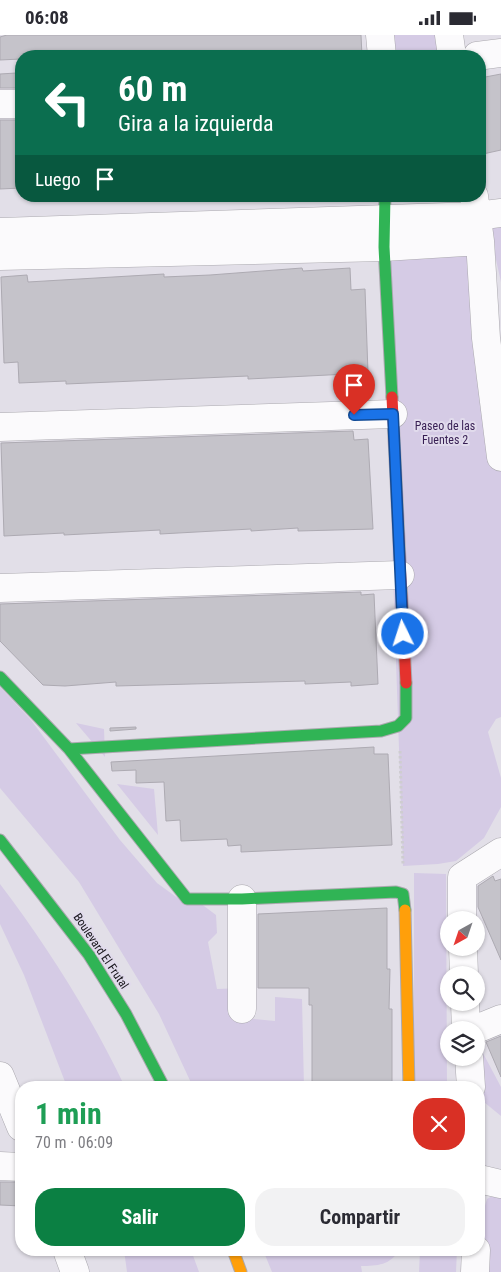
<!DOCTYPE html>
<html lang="es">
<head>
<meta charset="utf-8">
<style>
  body { margin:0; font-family:"Roboto Condensed",sans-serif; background:#f2f2f3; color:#2b2b33; height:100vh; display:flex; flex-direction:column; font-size:19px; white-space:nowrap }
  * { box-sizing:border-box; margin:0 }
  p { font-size:16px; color:#7c7c81 }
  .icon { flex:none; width:28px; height:28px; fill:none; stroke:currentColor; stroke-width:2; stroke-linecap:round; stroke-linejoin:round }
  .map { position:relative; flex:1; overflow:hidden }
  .side { position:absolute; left:15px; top:1046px; width:470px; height:175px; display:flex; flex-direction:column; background:#fff; border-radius:20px; box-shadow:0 1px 4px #0004 }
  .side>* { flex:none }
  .hud { position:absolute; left:15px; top:15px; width:471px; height:152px; border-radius:20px; box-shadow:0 1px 4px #0004; background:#0b6e4f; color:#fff; overflow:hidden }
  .needle { width:32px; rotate:220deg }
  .buttons { position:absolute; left:440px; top:876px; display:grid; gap:10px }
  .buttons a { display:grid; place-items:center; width:45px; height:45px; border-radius:50%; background:#fff; box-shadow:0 1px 4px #0004; font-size:25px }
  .pin { position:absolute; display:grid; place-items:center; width:42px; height:42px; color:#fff; margin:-51px -21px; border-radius:50% 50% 50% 0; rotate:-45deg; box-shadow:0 0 5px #0007 }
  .pin .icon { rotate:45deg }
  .me { position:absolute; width:55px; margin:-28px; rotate:356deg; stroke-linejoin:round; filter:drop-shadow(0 0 4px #0008) }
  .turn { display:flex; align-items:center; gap:18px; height:105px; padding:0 20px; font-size:22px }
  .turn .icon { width:65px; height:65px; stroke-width:2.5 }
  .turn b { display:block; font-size:35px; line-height:42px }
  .then { display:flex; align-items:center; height:48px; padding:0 20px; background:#0003; gap:10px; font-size:19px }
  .round { display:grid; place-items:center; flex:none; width:52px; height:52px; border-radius:20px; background:#f2f2f3 }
  .summary { display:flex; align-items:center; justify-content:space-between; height:85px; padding:0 20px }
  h1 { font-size:30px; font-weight:700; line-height:38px; color:#1e9e55 }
  .primary-button { display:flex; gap:10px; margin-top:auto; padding:10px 20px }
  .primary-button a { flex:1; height:58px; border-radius:20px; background:#0b8043; color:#fff; font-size:20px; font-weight:700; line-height:58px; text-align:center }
  .primary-button a+a { background:#f2f2f3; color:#2b2b33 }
  .status { display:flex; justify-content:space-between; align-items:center; height:35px; padding:0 25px; background:#fff; direction:ltr }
  .status svg { height:14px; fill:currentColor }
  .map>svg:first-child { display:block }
  .green { fill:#d5cbe5 }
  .building { fill:#c5c3ca; stroke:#adaab2 }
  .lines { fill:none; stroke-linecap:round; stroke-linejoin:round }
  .street-casing { stroke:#aba9af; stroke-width:29 }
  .fast-casing { stroke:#aba9af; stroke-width:13 }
  .slow-casing { stroke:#aba9af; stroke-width:13 }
  .jam-casing { stroke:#aba9af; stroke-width:13 }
  .path { stroke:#cecdd0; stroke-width:3; stroke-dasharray:2.5 2.5; stroke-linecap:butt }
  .street { stroke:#fbfafc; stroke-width:28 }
  .fast { stroke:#30b455; stroke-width:11 }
  .slow { stroke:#ff9f0a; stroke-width:11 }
  .jam { stroke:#e5322d; stroke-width:11 }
  .route-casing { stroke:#114b97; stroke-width:12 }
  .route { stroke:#1a73e8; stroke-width:9 }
  .labels { text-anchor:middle; stroke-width:4; stroke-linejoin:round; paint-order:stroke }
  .park-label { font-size:12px; fill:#371e53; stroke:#e1dbec }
  .street-label { font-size:12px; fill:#17151b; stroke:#e1dbec }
</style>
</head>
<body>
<div class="status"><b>06:08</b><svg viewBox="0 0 49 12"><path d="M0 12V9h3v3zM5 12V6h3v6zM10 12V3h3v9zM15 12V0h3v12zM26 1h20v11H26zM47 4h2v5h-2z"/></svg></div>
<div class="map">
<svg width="501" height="1237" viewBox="0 0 501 1237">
  <rect width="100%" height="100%" fill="#e2dfe8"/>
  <!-- green -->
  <path class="green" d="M390,0H436L439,21H391Z
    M501,186V247L488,189Z
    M481,207L501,395V682L496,684L488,697L501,743V772L484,803L456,826L438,829L403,831L382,215Z
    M0,652L31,685L120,805L157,848L179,864L200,868L216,880L217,898L208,907L217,954L242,953L245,983L275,986V962L302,964L304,1052H193L159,979L79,847L0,753Z
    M76,688L104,694L105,722Z
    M117,749L154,754L158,800Z
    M414,838L446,839L447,1052H414Z
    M0,849C48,912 91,981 125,1052H67L24,940L0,889Z
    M476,1005L501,1052V1081L479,1063Z
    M501,1156V1237H481L483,1177L487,1164Z
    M124,1215H191L199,1237H127Z
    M263,1215H399C391,1230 377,1231 361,1231L362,1237H272Z
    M422,1215H457L456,1237H419L420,1216Z"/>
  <!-- building -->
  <path class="building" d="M7,0H361L362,21H21V24L0,25V2Z
    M16,38L17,53H0V39Z
    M501,39V115L483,119L480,103V43Z
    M0,85H19V89H21V153L0,154Z
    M302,233L303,236L350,233L351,255L365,254L368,338L248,344V341L66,349V346L19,348L18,327L4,328L1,242L27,240L28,247L164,239V242L210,240Z
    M353,396L354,405L368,404L373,494L298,496V493L251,496V494L160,499V495L64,500V498L4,501L1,408Z
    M361,557V560L374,559L378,649L351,651V647L305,649V646L116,651V647L65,651L43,650L0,606V569Z
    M136,692V694L110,696V693Z
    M374,712V719H388L392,810L241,817V810L228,811L227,804L181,806L180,785L166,786L164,747L136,748V735L112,736L111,727Z
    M493,841L495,846L501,844V925L478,872V851Z
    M387,873V934H390L389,974H392V1052H312V970H309V953H258V879Z
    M501,1001V1042L486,1007Z
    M0,1147H21V1171L0,1170Z"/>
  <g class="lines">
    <defs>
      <path id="street" d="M380,0L382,21
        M449,0L452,21
        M477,21L501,18
        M0,69H21
        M474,161L480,206L486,303L501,422
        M0,197L477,181L501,178
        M0,221L384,212L480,206
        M0,392L393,379
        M0,553L400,540
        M462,885V842L501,817
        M463,912L464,940
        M465,968L466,995
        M242,974V864
        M474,995L501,984
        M469,1022L471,1052
        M0,1041L21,1092
        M0,1131L21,1132
        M479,1144L501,1149
        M67,1215L75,1237
        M475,1237L476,1215"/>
      <path id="fast" d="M385,161L384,212L392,362
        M0,642L69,714L187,864H242L396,857L403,859L405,875
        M69,714L381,696L398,691L406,683V648
        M0,805L89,920L126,979L164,1052"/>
      <path id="slow" d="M405,875L409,1052
        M233,1215L241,1237"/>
      <path id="jam" d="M392,362L406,648"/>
    </defs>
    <!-- street casing -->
    <use href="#street" class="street-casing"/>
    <!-- fast casing -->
    <use href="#fast" class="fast-casing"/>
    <!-- slow casing -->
    <use href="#slow" class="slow-casing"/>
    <!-- jam casing -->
    <use href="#jam" class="jam-casing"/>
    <!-- path -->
    <path class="path" d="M400,716L403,831"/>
    <!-- street -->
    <use href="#street" class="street"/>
    <!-- fast -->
    <use href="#fast" class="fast"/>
    <!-- slow -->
    <use href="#slow" class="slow"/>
    <!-- jam -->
    <use href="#jam" class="jam"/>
  </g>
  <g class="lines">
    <defs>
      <path id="route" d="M354,380L393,379L403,599"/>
    </defs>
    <!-- route casing -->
    <use href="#route" class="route-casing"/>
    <!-- route -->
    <use href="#route" class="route"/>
  </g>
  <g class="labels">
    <!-- park labels -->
    <g class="park-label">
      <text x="445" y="395">Paseo de las<tspan x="445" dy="14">Fuentes 2</tspan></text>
    </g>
    <!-- street labels -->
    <g class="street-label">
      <text transform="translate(101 916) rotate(56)" y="4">Boulevard El Frutal</text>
    </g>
  </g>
</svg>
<div class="buttons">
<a><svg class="needle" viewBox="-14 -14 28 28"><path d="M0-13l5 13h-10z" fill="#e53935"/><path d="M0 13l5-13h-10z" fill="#7c7c81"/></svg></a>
<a><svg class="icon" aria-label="search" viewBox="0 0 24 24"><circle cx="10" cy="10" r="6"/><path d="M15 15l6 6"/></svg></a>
<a><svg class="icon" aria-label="layers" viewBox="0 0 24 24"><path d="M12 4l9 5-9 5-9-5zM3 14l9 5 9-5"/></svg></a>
</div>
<div class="pin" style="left:354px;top:380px;background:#d93025"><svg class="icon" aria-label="arrive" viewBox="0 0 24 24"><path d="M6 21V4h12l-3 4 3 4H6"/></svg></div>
<svg class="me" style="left:403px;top:599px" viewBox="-20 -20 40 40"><circle r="17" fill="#1a73e8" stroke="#fff" stroke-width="3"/><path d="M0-11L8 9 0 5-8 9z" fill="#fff"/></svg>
<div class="hud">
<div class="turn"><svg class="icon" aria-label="left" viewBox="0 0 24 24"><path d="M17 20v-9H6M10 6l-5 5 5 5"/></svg><div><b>60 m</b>Gira a la izquierda</div></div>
<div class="then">Luego<svg class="icon" aria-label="arrive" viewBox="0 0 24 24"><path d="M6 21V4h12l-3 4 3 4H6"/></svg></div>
</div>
<section class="side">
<div class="summary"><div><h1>1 min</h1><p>70 m · 06:09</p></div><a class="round" style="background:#d93025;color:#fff"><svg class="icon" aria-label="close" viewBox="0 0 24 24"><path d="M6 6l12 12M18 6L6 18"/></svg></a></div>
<div class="primary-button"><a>Salir</a><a>Compartir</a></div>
</section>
</div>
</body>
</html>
